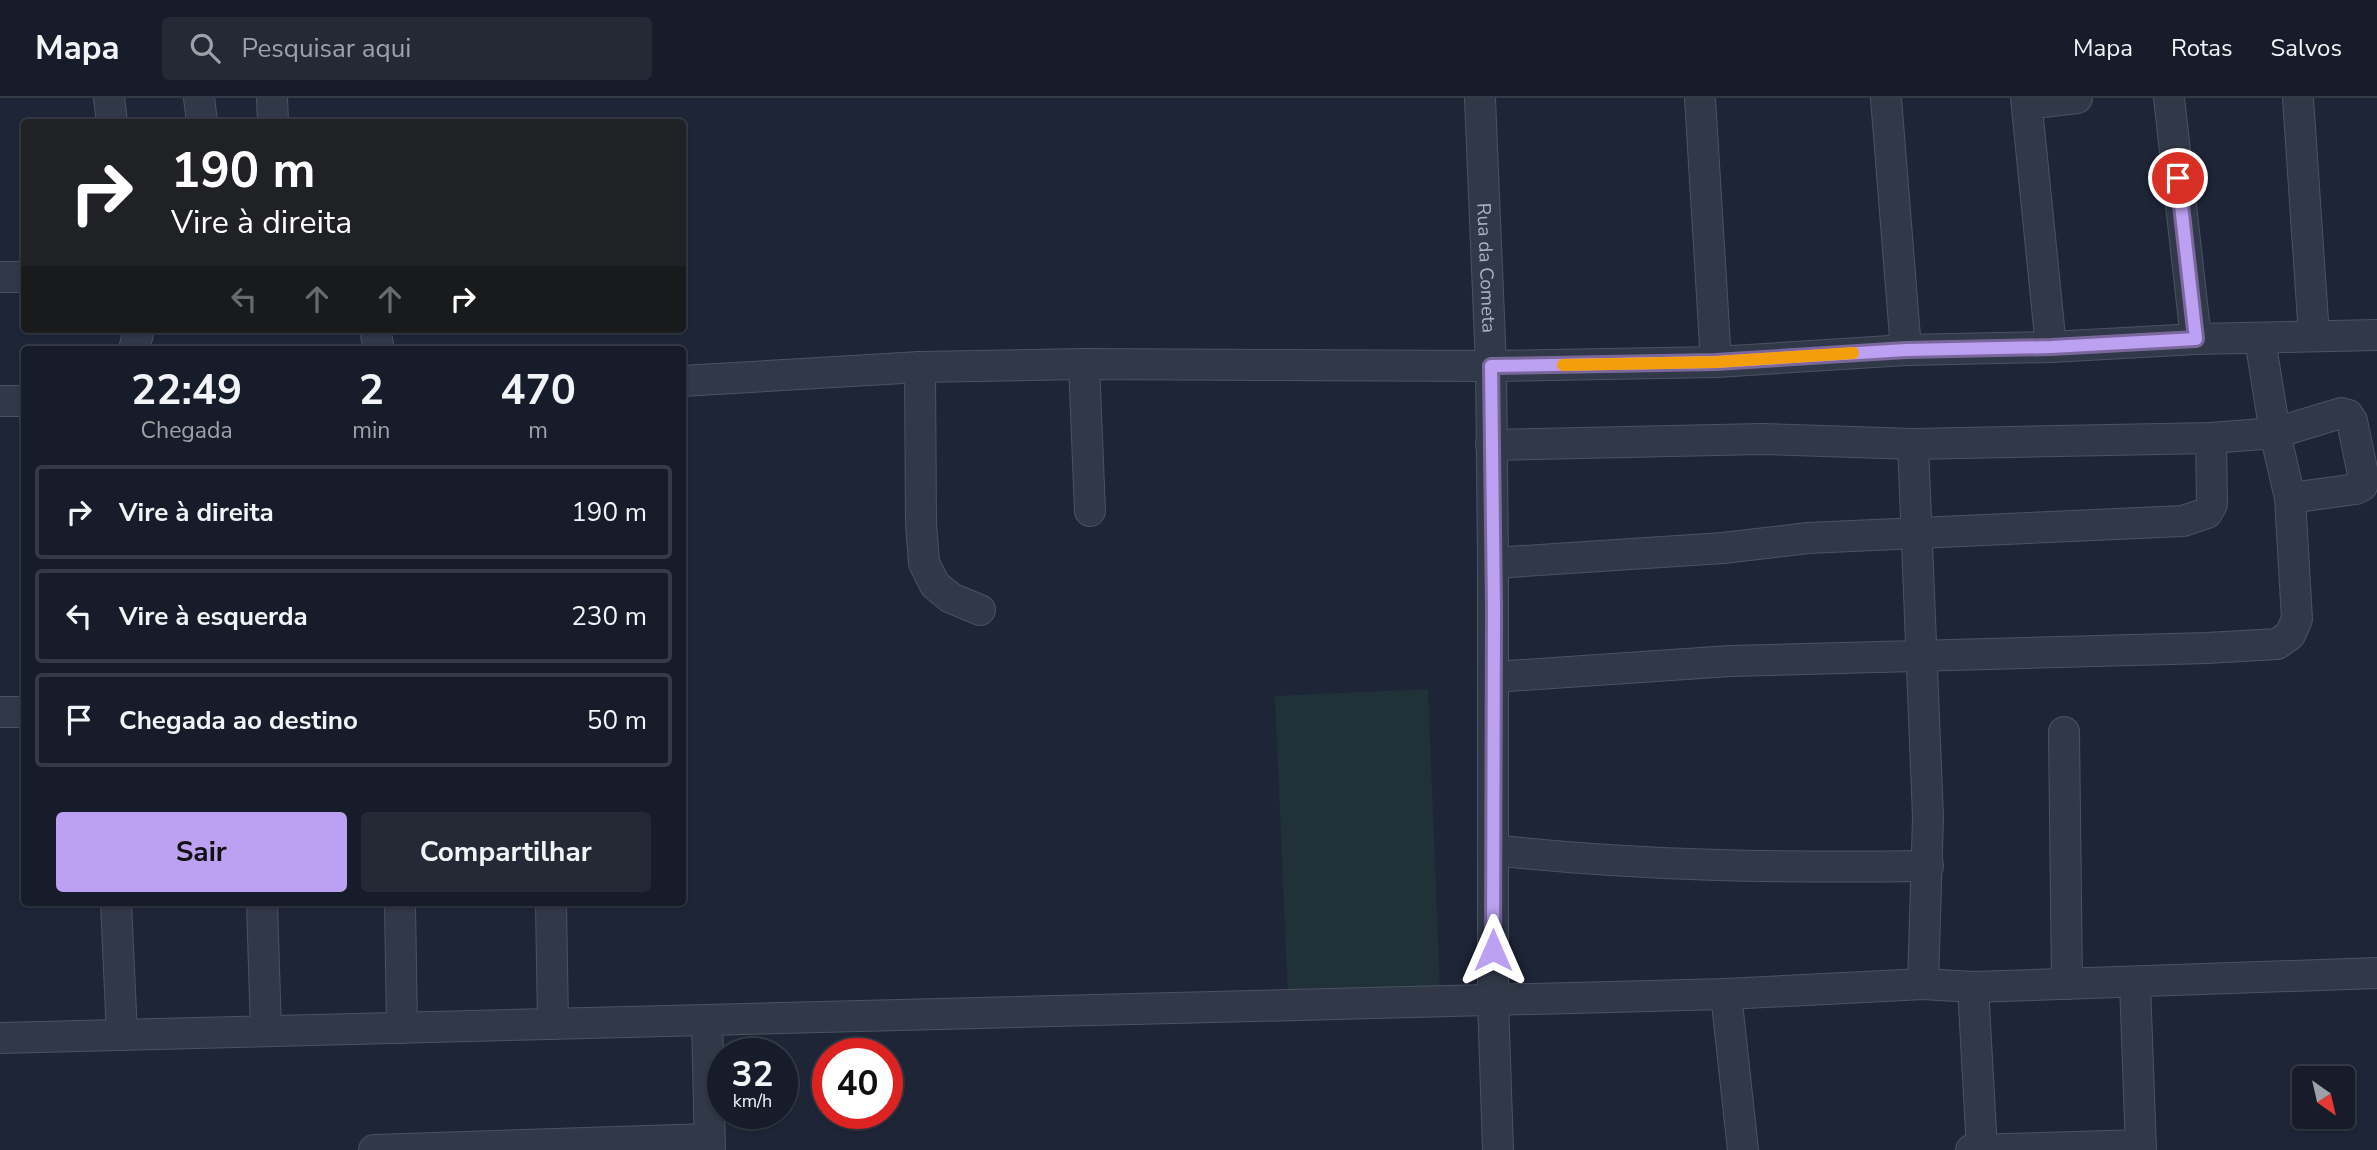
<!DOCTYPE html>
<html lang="pt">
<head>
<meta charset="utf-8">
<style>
  body { margin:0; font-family:"Nunito Sans",sans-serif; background:#232935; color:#f1f3f6; height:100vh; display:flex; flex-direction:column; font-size:26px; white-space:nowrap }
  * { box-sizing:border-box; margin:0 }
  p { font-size:23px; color:#9ea1a8 }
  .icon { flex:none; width:38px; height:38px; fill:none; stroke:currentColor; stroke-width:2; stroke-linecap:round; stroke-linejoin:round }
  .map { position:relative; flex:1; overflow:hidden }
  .sheet { position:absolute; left:21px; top:248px; width:665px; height:560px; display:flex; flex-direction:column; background:#161c29; border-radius:7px; box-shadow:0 2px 5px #0004,0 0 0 2px #353a46 }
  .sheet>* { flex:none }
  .top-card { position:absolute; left:21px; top:21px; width:665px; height:214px; border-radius:7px; box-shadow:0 2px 5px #0004,0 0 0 2px #353a46; background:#202124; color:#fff; overflow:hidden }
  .needle { width:46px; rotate:146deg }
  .tools { position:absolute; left:2292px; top:968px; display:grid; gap:14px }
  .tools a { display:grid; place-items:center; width:63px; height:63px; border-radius:7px; background:#161c29; box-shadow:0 2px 5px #0004,0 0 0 2px #353a46; font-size:35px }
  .speed { position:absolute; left:707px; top:940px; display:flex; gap:14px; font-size:35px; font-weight:700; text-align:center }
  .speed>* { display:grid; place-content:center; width:91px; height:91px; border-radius:50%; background:#161c29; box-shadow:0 2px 5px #0004,0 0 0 2px #353a46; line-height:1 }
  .speed small { font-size:18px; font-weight:400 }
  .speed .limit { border:10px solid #d22; background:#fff; color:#111 }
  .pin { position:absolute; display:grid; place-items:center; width:60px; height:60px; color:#fff; margin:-30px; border:4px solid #fff; border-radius:50%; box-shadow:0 2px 7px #0007 }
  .me { position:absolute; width:77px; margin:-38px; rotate:0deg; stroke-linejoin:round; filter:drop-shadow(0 0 5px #0008) }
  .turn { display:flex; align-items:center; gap:24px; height:147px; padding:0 35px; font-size:32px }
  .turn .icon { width:91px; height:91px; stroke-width:2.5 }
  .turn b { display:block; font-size:49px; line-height:60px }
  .lanes { display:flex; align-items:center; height:66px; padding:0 35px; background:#0003; justify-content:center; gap:35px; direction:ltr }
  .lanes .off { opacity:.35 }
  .eta { display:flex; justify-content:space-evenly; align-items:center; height:119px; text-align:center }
  .eta b { font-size:42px; font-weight:700; line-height:49px }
  .action { display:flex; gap:14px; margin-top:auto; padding:14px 35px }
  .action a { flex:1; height:80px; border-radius:7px; background:#bca0f2; color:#111; font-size:28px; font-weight:700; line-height:80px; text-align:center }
  .action a+a { background:#232935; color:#f1f3f6 }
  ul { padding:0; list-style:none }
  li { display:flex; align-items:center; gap:21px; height:94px; margin:0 14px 10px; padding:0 21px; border:4px solid #353a46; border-radius:7px }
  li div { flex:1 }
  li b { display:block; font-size:26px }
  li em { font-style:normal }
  header { display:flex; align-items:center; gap:42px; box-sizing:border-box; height:98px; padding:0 35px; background:#161c29; border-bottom:2px solid #353a46 }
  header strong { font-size:33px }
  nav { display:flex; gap:38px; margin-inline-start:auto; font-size:24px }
  .search { width:490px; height:63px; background:#232935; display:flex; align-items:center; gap:18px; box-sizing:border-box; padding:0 24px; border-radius:7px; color:#9ea1a8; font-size:26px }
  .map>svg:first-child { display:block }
  .green { fill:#203238 }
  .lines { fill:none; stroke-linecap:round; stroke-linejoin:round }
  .minor-casing { stroke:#4c5263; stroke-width:32 }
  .minor { stroke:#313848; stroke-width:30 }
  .route-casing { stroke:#7a689d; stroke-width:18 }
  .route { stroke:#bca0f2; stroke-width:12 }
  .slow { stroke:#f59e0b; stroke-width:12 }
  .labels { text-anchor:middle; stroke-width:6; stroke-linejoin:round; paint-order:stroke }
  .street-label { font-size:19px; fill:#abb2c5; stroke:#171d2c }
</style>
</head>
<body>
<header>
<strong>Mapa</strong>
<div class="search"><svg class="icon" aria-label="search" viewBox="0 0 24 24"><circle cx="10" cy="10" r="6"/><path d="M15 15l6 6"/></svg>Pesquisar aqui</div>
<nav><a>Mapa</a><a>Rotas</a><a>Salvos</a></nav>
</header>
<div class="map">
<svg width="2377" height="1052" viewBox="0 0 2377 1052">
  <rect width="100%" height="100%" fill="#1e2537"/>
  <!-- green -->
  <path class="green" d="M1428,591L1440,892L1288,899L1275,598Z"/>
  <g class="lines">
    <defs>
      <g id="minor">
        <path d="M109,0L112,24"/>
        <path d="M199,0L202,24"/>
        <path d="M272,0L273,24"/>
        <path id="s1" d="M1480,0L1491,268L1493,465V902L1498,1052"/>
        <path d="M1700,0L1716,264"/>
        <path d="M1886,0L1906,252"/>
        <path d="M2026,0L2051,249"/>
        <path d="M2169,0L2196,241"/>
        <path d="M2298,0L2314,238"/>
        <path d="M2027,6L2077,0"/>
        <path d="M0,179H24"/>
        <path d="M375,231L379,252"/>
        <path d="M134,252L139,231"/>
        <path d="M1084,266L1090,413"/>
        <path d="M920,269L921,425L924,465L935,487L951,500L980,512"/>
        <path d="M682,283L920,269L1084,266L1491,268L1716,264L1906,252L2051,249L2196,241L2377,237"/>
        <path d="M0,303H24"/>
        <path d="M1913,346L1928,719L1923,886"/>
        <path d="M1491,347L1762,341L1913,346L2211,340L2275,335L2341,315L2348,317L2352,323L2364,381L2362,388L2356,391L2290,400"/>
        <path d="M1493,465L1723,450L1808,440L2183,423L2207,415L2212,406L2211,340"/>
        <path d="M1494,579L1730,563L2207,550L2277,546L2290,537L2297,521L2290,400L2275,335L2260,241"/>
        <path d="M0,614H24"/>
        <path d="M2064,634L2067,886"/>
        <path d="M1493,752C1638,768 1782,770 1928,768"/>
        <path d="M116,805L122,937"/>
        <path d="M262,805L266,933"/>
        <path d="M400,805L402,930"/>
        <path d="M551,805L553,926"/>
        <path d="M2135,885L2141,1052"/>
        <path d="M1973,889L1982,1052"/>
        <path d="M1726,896L1743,1052"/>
        <path d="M707,922L710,1052"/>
        <path d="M0,940L1726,896L1923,886L1973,889L2377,875"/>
        <path d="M374,1052L709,1041"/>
        <path d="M1971,1052L2141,1047"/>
      </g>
    </defs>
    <!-- minor casing -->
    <use href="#minor" class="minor-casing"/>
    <!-- minor -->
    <use href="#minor" class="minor"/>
  </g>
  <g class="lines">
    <defs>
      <path id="route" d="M1493,852L1494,511L1491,268L1716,264L1906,252L2051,249L2196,241L2178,80"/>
    </defs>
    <!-- route casing -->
    <use href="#route" class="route-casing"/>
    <!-- route -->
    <use href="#route" class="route"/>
    <!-- slow -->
    <path class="slow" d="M1563,267L1716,264L1853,255"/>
  </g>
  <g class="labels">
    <!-- street labels -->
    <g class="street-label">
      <text dy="7" stroke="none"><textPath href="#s1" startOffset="170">Rua da Cometa</textPath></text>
    </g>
  </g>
</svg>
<div class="tools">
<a><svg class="needle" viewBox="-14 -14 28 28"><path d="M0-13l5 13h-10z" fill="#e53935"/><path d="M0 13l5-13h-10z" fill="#9ea1a8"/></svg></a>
</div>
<div class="speed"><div>32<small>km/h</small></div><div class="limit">40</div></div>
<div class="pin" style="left:2178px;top:80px;background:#d93025"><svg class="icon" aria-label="arrive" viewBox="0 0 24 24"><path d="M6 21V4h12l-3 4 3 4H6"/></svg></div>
<svg class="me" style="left:1493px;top:852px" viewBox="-20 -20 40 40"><path d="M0-17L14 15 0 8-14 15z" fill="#bca0f2" stroke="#fff" stroke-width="4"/></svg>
<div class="top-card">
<div class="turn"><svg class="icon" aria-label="right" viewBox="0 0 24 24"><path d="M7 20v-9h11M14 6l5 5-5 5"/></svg><div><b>190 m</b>Vire à direita</div></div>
<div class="lanes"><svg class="icon off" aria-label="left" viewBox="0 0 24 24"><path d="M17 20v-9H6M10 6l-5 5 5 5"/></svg><svg class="icon off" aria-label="ahead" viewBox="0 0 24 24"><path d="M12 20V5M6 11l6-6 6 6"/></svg><svg class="icon off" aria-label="ahead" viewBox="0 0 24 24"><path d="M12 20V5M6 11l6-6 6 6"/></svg><svg class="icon" aria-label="right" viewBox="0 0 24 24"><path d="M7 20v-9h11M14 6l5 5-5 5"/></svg></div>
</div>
<section class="sheet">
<div class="eta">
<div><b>22:49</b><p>Chegada</p></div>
<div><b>2</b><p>min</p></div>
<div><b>470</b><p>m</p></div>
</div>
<ul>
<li><svg class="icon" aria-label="right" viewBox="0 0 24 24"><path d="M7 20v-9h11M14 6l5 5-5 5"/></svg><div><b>Vire à direita</b></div><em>190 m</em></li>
<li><svg class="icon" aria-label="left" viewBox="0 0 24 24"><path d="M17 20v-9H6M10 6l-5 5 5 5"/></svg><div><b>Vire à esquerda</b></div><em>230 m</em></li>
<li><svg class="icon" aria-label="arrive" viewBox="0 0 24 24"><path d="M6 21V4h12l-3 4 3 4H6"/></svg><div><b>Chegada ao destino</b></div><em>50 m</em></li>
</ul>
<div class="action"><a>Sair</a><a>Compartilhar</a></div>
</section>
</div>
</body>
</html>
